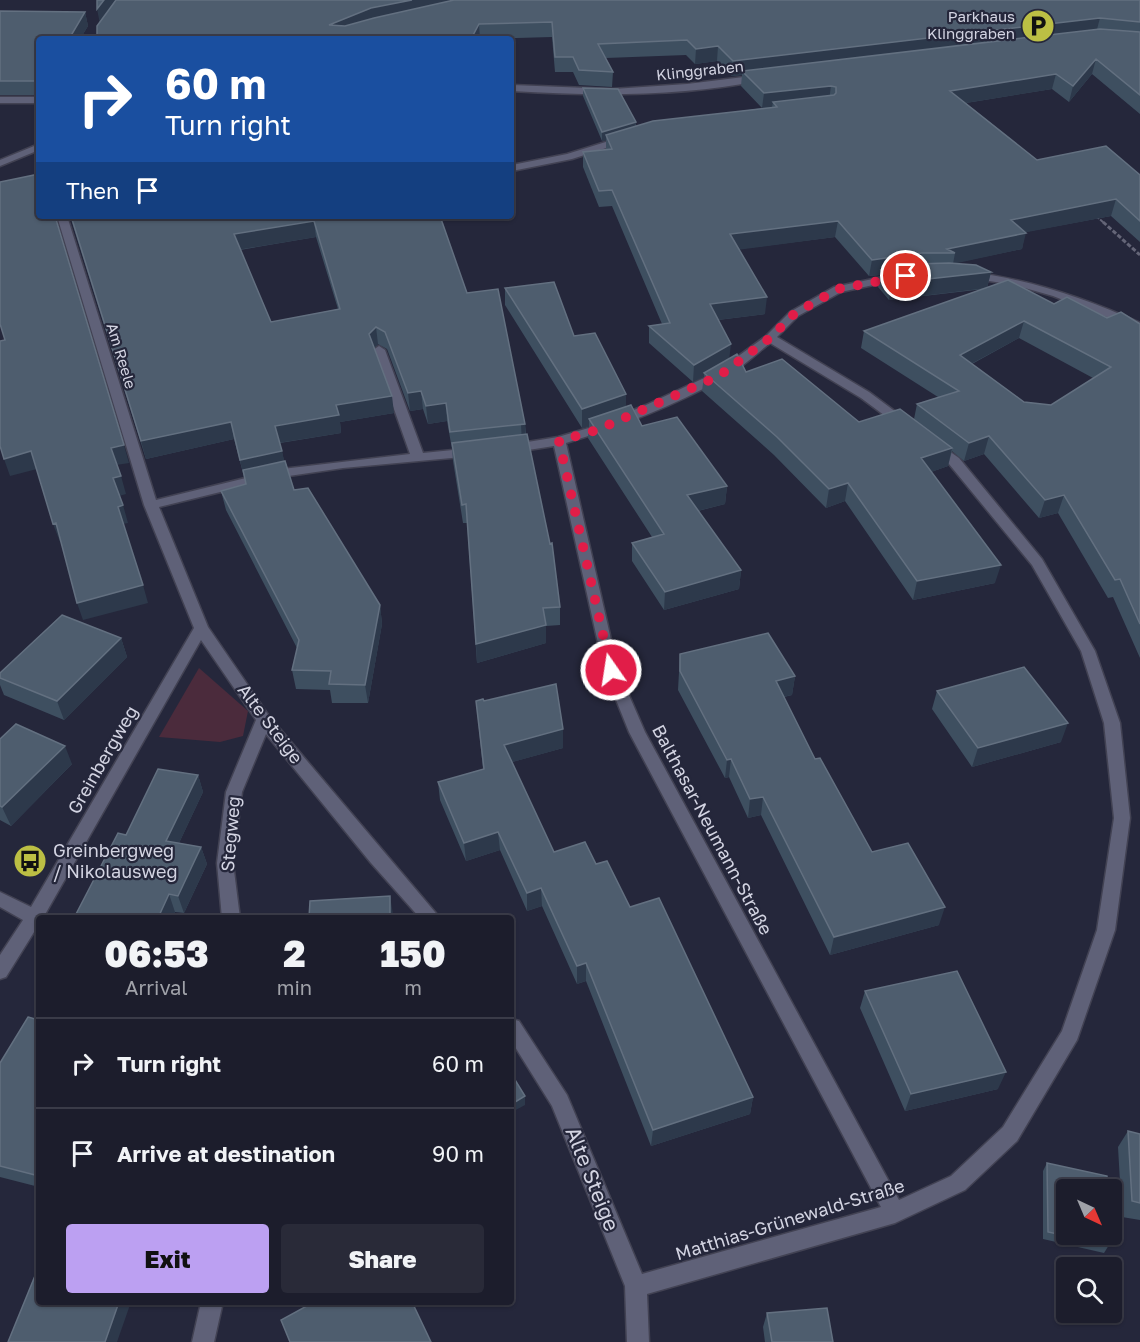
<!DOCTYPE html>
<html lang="en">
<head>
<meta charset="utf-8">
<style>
  body { margin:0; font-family:"Golos Text",sans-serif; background:#292a38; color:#f1f3f6; height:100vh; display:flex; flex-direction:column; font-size:22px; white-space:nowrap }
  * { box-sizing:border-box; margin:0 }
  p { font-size:20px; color:#a0a2a9 }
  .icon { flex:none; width:33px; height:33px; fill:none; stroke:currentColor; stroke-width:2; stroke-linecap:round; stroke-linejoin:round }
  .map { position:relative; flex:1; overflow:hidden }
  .details { position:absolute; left:36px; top:915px; width:478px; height:390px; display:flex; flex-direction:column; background:#1c1d2c; border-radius:6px; box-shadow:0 2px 4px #0004,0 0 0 2px #3a3b48 }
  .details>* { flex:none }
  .banner { position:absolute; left:36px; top:36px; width:478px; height:183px; border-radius:6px; box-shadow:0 2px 4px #0004,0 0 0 2px #3a3b48; background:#1a4fa0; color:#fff; overflow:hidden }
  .needle { width:39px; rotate:136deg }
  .controls { position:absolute; left:1056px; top:1179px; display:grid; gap:12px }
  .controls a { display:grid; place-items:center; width:66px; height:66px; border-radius:6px; background:#1c1d2c; box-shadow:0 2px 4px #0004,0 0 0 2px #3a3b48; font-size:30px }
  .pin { position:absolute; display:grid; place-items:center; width:51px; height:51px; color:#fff; margin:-26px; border:3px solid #fff; border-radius:50%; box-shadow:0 2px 6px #0007 }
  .me { position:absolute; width:66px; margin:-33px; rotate:347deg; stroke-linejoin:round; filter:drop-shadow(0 0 4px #0008) }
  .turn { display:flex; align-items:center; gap:21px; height:126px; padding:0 30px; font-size:27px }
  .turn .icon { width:78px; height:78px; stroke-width:2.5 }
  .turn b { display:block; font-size:42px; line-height:51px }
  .then { display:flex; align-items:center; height:57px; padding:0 30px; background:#0003; gap:12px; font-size:22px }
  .eta { display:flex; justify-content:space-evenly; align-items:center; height:102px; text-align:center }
  .eta b { font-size:36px; font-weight:800; line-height:42px }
  .cta { display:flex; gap:12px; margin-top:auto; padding:12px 30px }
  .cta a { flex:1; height:69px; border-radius:6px; background:#bca0f2; color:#111; font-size:24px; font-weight:800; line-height:69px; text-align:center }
  .cta a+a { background:#292a38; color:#f1f3f6 }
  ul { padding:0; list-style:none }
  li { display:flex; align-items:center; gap:18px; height:90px; padding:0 30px; border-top:2px solid #3a3b48 }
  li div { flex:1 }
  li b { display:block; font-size:22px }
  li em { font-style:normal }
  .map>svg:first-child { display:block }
  .green { fill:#4b2b3c }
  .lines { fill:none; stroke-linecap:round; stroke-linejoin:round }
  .minor-casing { stroke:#424253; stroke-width:3 }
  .path-far1 { stroke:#646577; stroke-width:2; stroke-dasharray:4 1.5; stroke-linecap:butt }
  .path { stroke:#646577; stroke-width:3; stroke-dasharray:4.5 2; stroke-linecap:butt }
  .minor { fill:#5f6178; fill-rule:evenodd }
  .wall { fill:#3e4f60; fill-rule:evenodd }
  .shaded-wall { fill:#2d394b }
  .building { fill:#4e5d6e; stroke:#637080; stroke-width:1.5; fill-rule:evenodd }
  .route { stroke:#e11d48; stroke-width:10; stroke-dasharray:0 18 }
  .labels { text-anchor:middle; stroke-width:4.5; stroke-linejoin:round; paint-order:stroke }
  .far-poi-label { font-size:15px; fill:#d3d4e2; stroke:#25273b; text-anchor:end }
  .far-street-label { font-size:15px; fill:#d3d4e2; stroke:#25273b }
  .street-label { font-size:18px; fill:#d3d4e2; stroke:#25273b }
  .poi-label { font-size:18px; fill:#d3d4e2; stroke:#25273b; text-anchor:start }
  .near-street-label { font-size:21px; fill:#d3d4e2; stroke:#25273b }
</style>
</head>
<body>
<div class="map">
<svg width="1140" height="1342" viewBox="0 0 1140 1342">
  <rect width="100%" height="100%" fill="#25273b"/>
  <!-- green -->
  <path class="green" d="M199,668L248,711L243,736L220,742L159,737Z"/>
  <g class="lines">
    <defs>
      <path id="minor" d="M760,75L764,78L763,80C681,97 594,96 512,91V85L613,89L687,84Z
        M0,97H39V103H0Z
        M625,136L630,139L628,141L572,159L512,171V165L567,154Z
        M39,144V150L0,166V160Z
        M57,216H67L156,500L282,469L410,454L373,350L379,346L385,350L423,453L473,448L479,452L473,456L343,468L282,477L159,507L208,627L269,716L440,918H420L371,863L266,734L242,792L233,863L240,918H222L217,863L226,792L256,720L201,640L43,918H39V924L6,977L0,979V955L23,920L0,907V892L31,907L194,628L144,505Z
        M969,272C1029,279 1085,298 1140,323V330L1053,296L1014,285L965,277V273Z
        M897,274L902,277L901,279L841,292L798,316L777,337L869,392L908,421L910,424L908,427H900L861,398L770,343C755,355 739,370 722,379C673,406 619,427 566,443L618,670L645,732L899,1200L951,1176L1003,1127L1062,1031L1097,930L1114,818L1104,723L1081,651L1032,565L949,464L929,447L931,444H939L959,458L1042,559L1095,651L1120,723L1130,818L1115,930L1077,1040L1017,1141L965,1190L895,1223L647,1294L649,1342H627L625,1286L552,1106L512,1042V1019L519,1021L567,1095L642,1274L881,1207L629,732L604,670L554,446L509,453L503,449L509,445L558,437L592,427L646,405L715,373L766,336L790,312L834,287Z
        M201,1302H223L214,1342H192Z"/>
    </defs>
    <!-- minor casing -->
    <use href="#minor" class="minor-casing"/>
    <!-- path-far1 -->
    <path class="path-far1" d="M1096,216L1104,223"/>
    <!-- path -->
    <path class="path" d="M1103,222L1140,255"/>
    <!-- minor -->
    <use href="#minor" class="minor"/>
  </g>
  <!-- wall -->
  <path class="wall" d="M1140,0V114L1092,74L1069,102L1052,89L966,103L1037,160L1140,175V242L1111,216L1025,232L1022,249L954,263L991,272L987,288L1107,318L1140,324V658L1113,597L1108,598L1058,513L1039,518L984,454L964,461L952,451L948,466L931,472L995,583L913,600L845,501L826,508L774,455L702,391L704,376L693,382L649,343V326L662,324L612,206L599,207L583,167V152L606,150V140L602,141L583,96V88L636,122V126L762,108L741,86L742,75L732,76L717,61L695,64L686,55L606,58L613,72L612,87L579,85L573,72H555L552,37L480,39L97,26ZM835,237L869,276L880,275L878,287L889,300L984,289L864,331L861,348L938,397L917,404L914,419L859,422L746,372L729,358L718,320L765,314L739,249ZM1019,338L1093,378L1051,405L1024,402L972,364Z
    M0,11L85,12L88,26L80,39H39V95H0Z
    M70,216H440L467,293L525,424L526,434L560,607V625L546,626V643L477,663L467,523H463L453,461L452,449L447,421L428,424L423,409L410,411L387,349L378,344L374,348L394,413L340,422L341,433L280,443L284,461L294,490L380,605L382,624L368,703H332L330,690L296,689L292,670L297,648L226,510L221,491L246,484L234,439L146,459ZM316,237L338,309L271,322L240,250Z
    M505,288L574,336L626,394V407L642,426L727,486L725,504L698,511L741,570L739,589L664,610L632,561V543L652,537L588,438L589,426L582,428L505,305Z
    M121,638L127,657L64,720L4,695L0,685V673Z
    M680,654L795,676L792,695L784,697L815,759L872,852L939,925L830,955L761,815L748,818L729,777L725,778L678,690Z
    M937,691L1061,742L972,767L932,709Z
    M476,701H484L563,748L512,762L554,852L596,864L630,907L753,1097L750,1114L651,1146L586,981L577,984L542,906L527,911L500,850L466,861L440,800L438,782L483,769Z
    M0,739L72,764L11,826L0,820Z
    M198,775L203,792L179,843L201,847L207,864L184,913L175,912L172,918H74L126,835Z
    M865,991L998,1089L905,1111L860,1008Z
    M39,1020V1187L0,1177V1063Z
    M1128,1131L1140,1134V1220L1122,1217L1118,1147Z
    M1047,1163L1109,1245L1104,1253L1043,1239V1171Z
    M767,1313L833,1342H765L763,1327Z"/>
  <!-- shaded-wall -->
  <path class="shaded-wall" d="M104,0H117L100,24L97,9Z
    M412,0H482L332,39L329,25L371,8Z
    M85,12L88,26L80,39H69Z
    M1100,18L1096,33L742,71V75L732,76L733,61Z
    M479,24L480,39H471Z
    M718,46L717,61L695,64L696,49Z
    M1096,59L1092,74L1069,102L1073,86Z
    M1056,74L1052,89L947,106L950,91Z
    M831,86L829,101L773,102L772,107L762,108L764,93Z
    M636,122L635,131L606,135V140L602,141V132Z
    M1116,199L1111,216L1007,236L1011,220Z
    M314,221L316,237L237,250L234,234Z
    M838,221L835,237L729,251L730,234Z
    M1026,233L1022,249L953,264L955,253L947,249Z
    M922,253L919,270H881L880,275L869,276L872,260Z
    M991,272L987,288L889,300L892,283Z
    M767,297L765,314L709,321L710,304Z
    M1024,321L1019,338L956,372L960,355Z
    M376,327L378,344L371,351L369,334Z
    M731,344L729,361L704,373V376L693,382L694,365Z
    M421,391L423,409L410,411L408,393Z
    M626,394V413L589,419V426L582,428V409Z
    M392,396L394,413L340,422L341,433L278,443L275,426L336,405Z
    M446,403L447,421L428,424L426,406Z
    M231,422L234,439L146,459L141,441Z
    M525,424L526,441L522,442L521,425Z
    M989,436L984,454L964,461L969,443Z
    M124,445L129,463L116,465L111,448Z
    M952,448L948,466L917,477L921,458Z
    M31,451L37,469L10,476L4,459Z
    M282,451L286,469L244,478L240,460Z
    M121,476L126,494L119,496L113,478Z
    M848,483L845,501L826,508L829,489Z
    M727,486L725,504L685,514L687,495Z
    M1064,495L1058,513L1039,518L1045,500Z
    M123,505L128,523L123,524L118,507Z
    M56,523L62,541L60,542L53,524Z
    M1001,565L995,583L913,600L917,581Z
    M741,570L739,589L664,610L665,592Z
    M143,585L148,603L83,620L77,603Z
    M380,605L382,624L368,703L365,685Z
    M546,625V643L477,663L476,644Z
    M121,638L127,657L64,720L57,701Z
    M795,676L792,695L773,699L776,681Z
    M1068,723L1061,742L972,767L978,748Z
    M563,729V748L505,764L504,745Z
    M65,746L72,764L11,826L2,807Z
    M731,759L729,777L725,778L727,760Z
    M198,775L203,792L172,858L166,841Z
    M763,797L761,815L748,818L750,799Z
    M498,832L500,850L466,861L464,843Z
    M201,847L207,864L184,913L178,896Z
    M541,888L542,906L527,911V893Z
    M169,894L175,912L172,918H158Z
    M390,896L393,914V918H390Z
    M945,907L939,925L830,955L834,937Z
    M586,963V981L577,984V966Z
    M1006,1072L998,1089L905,1111L911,1094Z
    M525,1096V1105L512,1112V1104Z
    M753,1097L750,1114L651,1146L653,1130Z
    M119,1302H131L117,1342H105Z"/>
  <!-- building -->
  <path class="building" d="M97,0H104L97,9Z
    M116,0H412L371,8L329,25L345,26L374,18L454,0H1140V22L1100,18L733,61L718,46L696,49L687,40L598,44L613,72L579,70L573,57H555L552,22L479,24L471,39H97V26Z
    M0,11L85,12L69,39H39V81H0Z
    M1100,29L1140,32V95L1096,59L1073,86L1056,74L950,91L1037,160L1106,146L1140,175V221L1116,199L1011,220L1026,233L947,249L955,253H922L872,260L838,221L730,234L767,297L710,304L731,344L694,365L649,326L670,323L612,190L599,191L583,152L612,149L606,135L653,121L777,107L773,102L834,95L836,93V87L831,86L764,93L742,71Z
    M583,88L618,89L636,122L602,132Z
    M39,174V216H55L124,445L111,448L121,476L113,478L123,505L118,507L143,585L77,603L56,523L53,524L31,451L4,459L0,446V341L5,340L0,324V182Z
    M71,216H440L467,293L498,289L525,424L450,432L446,403L426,406L421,391L408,393L385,332L376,327L369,334L392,396L336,405L339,415L275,426L282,451L240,460L231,422L141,441ZM314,221L340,309L271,322L234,234Z
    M949,263L976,265L991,272L892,283L881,270L914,264Z
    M1008,280L1054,304L1067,297L1107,318L1121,312L1140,324V624L1120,579L1115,580L1064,495L1045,500L989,436L969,443L917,404L959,391L864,331ZM1024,321L1111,367L1051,405L1024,402L960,355Z
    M554,282L574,336L595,333L626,394L582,409L505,288Z
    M737,354L746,372L782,359L859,422L900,409L952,448L921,458L1001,565L917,581L848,483L829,489L777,437L704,373Z
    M631,405L642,426L677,417L727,486L687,495L741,570L665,592L632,543L664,534L589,419Z
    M527,434L550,544L552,543L560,607L543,608L546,625L476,644L466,504L462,505L452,443Z
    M285,461L294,490L308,488L380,605L365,685L329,684L331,671L292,670L299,640L221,491L246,484L243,470Z
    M62,615L121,638L57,701L0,678V673Z
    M768,633L795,676L776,681L815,759L820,758L872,852L908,843L945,907L834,937L763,797L750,799L731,759L727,760L680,671V654Z
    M1024,667L1068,723L978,748L937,691Z
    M556,684L563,729L504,745L554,852L585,842L596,864L607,861L630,907L659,898L753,1097L653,1130L586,963L577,966L541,888L527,893L498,832L464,843L438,782L484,769L476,701L483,699L484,701Z
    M16,724L65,746L2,807L0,806V739Z
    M158,769L198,775L166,841L201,847L178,896L169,894L158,918H74L118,833L126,835Z
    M390,896V918H309L310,901Z
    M957,971L1006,1072L911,1094L865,991Z
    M28,1017L39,1020V1176L0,1166V1063Z
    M512,1075L525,1096L512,1104Z
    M1128,1131L1140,1134V1203L1132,1201Z
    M1047,1163L1107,1176V1190H1066V1234H1109V1245L1048,1232Z
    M39,1266V1302H119L105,1342H8Z
    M314,1302H412L431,1342H290L281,1320Z
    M827,1308L833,1342H772L767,1313Z"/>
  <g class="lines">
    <!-- route -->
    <path class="route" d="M611,670L559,441L597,430L719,376L770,338L794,314L838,289L906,276"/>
  </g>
  <!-- icons -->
  <defs>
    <symbol id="parking-disc" viewBox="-11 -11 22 22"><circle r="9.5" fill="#bcbf44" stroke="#25273b"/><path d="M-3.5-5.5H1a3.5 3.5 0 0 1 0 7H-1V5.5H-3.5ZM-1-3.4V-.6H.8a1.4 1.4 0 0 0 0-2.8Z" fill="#111"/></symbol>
    <symbol id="bus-disc" viewBox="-11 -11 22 22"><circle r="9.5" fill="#bcbf44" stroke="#25273b"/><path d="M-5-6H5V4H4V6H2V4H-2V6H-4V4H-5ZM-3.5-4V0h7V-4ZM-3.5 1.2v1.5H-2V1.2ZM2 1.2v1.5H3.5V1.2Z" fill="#111"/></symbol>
  </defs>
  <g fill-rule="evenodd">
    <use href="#parking-disc" x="1019" y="7" width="38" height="38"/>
    <use href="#bus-disc" x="11" y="842" width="38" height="38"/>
  </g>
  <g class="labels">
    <!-- far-poi labels -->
    <g class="far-poi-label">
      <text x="1015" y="22">Parkhaus<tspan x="1015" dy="17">Klinggraben</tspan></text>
    </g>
    <!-- far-street labels -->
    <g class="far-street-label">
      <text transform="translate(700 71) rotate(-6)" y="5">Klinggraben</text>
      <text transform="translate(121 356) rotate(73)" y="5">Am Reele</text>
    </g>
    <!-- street labels -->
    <g class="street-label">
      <text transform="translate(270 724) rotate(53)" y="6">Alte Steige</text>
      <text transform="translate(103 760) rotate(-60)" y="6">Greinbergweg</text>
      <text transform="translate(712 830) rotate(62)" y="6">Balthasar-Neumann-Straße</text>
      <text transform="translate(231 834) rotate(-85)" y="6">Stegweg</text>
      <text transform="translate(790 1220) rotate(-17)" y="6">Matthias-Grünewald-Straße</text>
    </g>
    <!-- poi labels -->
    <g class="poi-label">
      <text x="53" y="857">Greinbergweg<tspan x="53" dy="21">/ Nikolausweg</tspan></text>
    </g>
    <!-- near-street labels -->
    <g class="near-street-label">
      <text transform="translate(592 1179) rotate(68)" y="7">Alte Steige</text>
    </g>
  </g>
</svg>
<div class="controls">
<a><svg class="needle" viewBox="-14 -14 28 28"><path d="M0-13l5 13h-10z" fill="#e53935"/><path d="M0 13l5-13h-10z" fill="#a0a2a9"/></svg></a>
<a><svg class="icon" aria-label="search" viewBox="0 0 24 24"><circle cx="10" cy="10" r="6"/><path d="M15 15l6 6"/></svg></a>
</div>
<div class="pin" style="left:906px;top:276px;background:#d93025"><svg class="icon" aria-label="arrive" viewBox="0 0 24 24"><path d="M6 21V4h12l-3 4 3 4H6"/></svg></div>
<svg class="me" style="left:611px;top:670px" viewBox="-20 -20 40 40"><circle r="17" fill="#e11d48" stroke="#fff" stroke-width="3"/><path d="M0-11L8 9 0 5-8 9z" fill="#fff"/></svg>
<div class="banner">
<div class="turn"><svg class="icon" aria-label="right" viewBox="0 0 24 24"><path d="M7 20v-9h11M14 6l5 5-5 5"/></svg><div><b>60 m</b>Turn right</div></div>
<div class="then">Then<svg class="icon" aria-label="arrive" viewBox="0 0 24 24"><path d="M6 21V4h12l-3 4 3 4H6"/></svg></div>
</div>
<section class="details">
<div class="eta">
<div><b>06:53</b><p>Arrival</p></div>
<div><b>2</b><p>min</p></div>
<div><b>150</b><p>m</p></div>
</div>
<ul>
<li><svg class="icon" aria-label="right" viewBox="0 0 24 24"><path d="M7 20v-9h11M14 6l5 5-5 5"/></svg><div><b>Turn right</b></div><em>60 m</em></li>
<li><svg class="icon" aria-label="arrive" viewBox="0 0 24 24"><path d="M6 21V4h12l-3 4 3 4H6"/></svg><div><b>Arrive at destination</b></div><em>90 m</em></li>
</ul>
<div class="cta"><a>Exit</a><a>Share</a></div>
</section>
</div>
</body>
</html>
